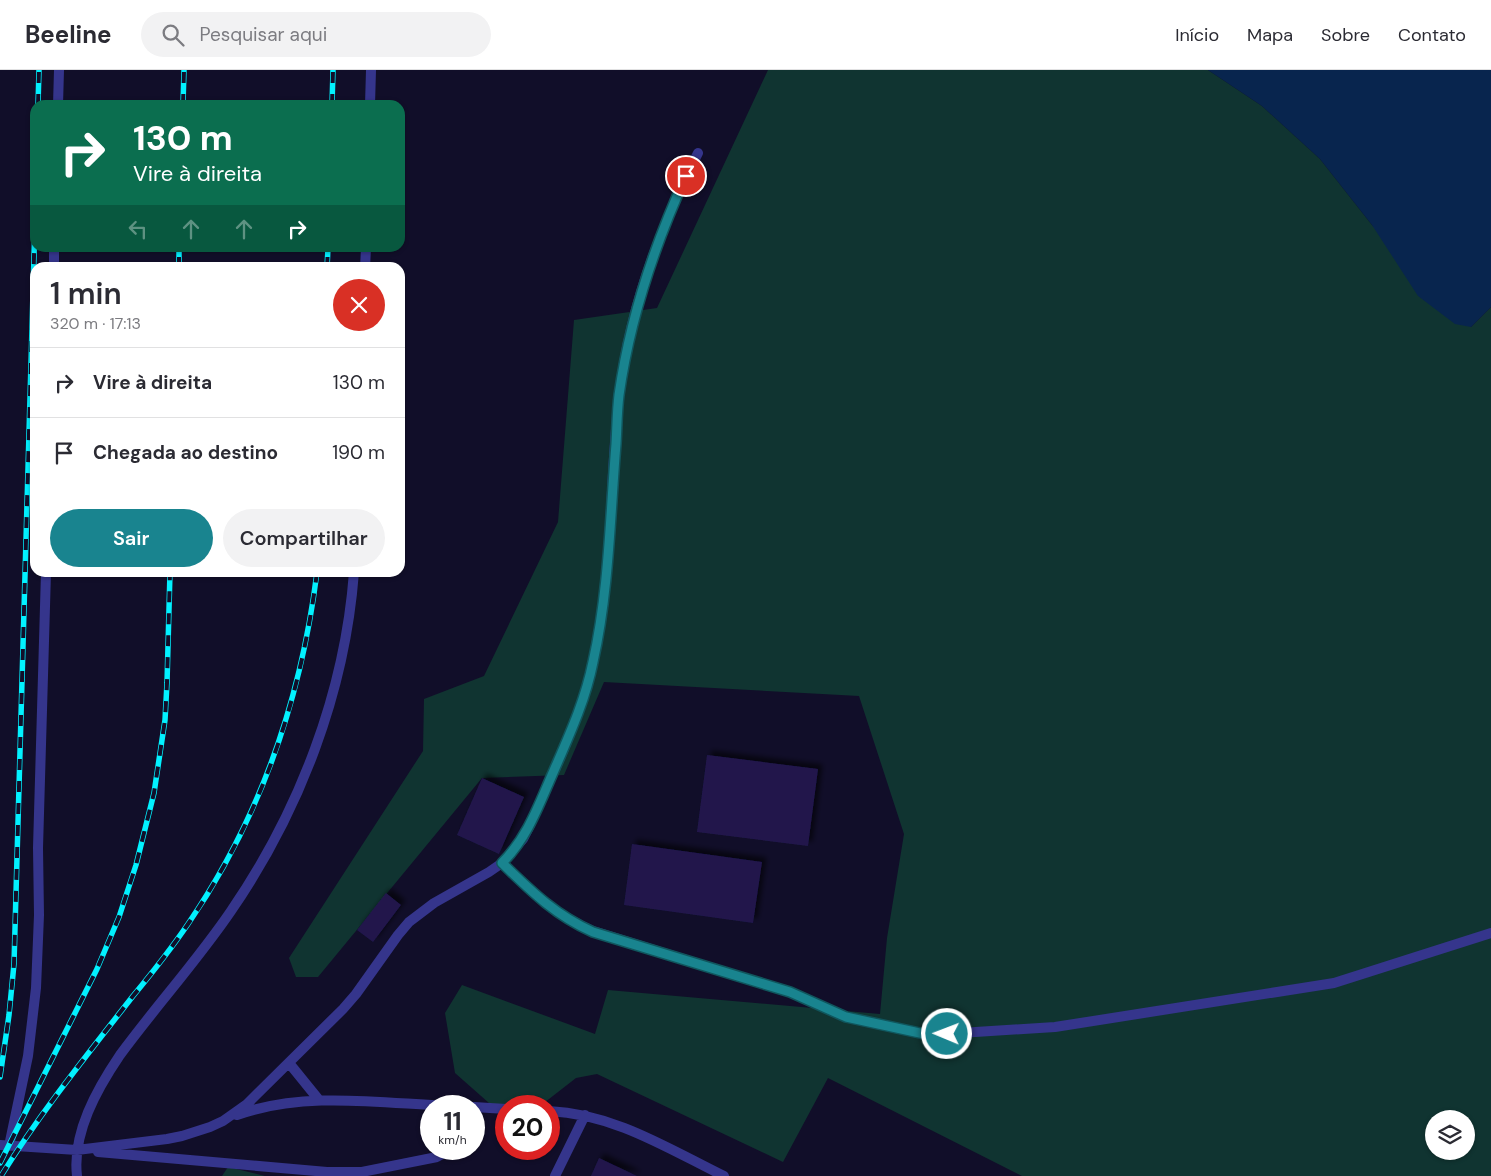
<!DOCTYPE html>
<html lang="pt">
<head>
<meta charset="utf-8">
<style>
  body { margin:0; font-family:"DM Sans",sans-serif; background:#f2f2f3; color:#2b2b33; height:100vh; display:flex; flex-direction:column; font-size:19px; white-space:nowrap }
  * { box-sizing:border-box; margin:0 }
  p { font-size:16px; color:#7c7c81 }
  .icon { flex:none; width:28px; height:28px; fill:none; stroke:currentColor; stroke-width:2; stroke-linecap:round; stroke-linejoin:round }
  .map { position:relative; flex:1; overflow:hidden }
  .panel { position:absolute; left:30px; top:192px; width:375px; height:315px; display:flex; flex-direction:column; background:#fff; border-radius:15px; box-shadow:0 1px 4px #0004 }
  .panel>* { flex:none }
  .banner { position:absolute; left:30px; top:30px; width:375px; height:152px; border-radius:15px; box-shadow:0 1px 4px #0004; background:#0b6e4f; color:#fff; overflow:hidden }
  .tools { position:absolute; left:1425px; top:1040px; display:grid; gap:10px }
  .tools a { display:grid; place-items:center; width:50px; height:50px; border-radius:50%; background:#fff; box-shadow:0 1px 4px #0004; font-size:25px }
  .speed { position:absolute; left:420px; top:1025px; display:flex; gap:10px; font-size:25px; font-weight:700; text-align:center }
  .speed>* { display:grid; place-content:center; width:65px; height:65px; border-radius:50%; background:#fff; box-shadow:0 1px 4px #0004; line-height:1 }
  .speed small { font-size:12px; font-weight:400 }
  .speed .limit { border:8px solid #d22; background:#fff; color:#111 }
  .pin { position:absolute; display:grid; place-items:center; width:42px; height:42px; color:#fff; margin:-21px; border:2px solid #fff; border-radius:50%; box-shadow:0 1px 5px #0007 }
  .me { position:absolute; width:55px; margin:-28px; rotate:271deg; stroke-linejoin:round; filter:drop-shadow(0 0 4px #0008) }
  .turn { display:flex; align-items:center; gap:18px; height:105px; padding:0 20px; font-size:22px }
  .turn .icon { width:65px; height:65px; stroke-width:2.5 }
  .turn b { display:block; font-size:35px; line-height:42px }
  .lanes { display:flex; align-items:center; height:48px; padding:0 20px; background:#0003; justify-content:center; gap:25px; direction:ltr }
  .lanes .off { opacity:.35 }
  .round { display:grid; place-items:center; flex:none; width:52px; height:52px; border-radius:26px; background:#f2f2f3 }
  .headline { display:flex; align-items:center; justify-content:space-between; height:85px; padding:0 20px }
  h1 { font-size:30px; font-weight:600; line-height:38px }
  .primary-button { display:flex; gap:10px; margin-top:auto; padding:10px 20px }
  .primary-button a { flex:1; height:58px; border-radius:30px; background:#19848f; color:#fff; font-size:20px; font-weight:600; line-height:58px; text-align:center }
  .primary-button a+a { background:#f2f2f3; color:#2b2b33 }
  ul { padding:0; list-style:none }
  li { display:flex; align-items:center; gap:15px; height:70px; padding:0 20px; border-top:1px solid #e1e1e2 }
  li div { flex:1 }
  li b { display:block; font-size:19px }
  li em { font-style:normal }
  header { display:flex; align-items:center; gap:30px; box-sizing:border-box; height:70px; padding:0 25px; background:#fff; border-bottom:1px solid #e1e1e2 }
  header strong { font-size:24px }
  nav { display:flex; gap:28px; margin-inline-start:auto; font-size:18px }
  .search { width:350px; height:45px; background:#f2f2f3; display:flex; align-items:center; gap:12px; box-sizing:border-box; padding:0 18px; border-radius:28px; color:#7c7c81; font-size:19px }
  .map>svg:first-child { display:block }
  .green { fill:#103431; fill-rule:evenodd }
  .water { fill:#08254e }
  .building { fill:#20184c; filter:url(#shadow) }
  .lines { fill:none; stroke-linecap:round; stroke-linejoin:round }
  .lane { stroke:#35358c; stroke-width:10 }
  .rail-casing { stroke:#02f1ff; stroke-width:5.5 }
  .rail { stroke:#110e29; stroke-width:4; stroke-dasharray:11; stroke-linecap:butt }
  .route-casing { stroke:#10565d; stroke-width:12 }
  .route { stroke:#19848f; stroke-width:9 }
</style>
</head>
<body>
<header>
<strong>Beeline</strong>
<div class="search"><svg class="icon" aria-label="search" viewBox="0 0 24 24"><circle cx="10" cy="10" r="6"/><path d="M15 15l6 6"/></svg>Pesquisar aqui</div>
<nav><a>Início</a><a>Mapa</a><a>Sobre</a><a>Contato</a></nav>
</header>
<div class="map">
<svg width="1491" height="1106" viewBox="0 0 1491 1106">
  <defs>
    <filter id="shadow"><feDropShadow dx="4.5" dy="-4.5" stdDeviation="2.5" flood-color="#0009"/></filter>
  </defs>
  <rect width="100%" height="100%" fill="#110e29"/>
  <!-- green -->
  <path class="green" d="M768,0H1208L1262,36L1320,89L1372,155L1471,257L1491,237V1106H1022L828,1008L783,1092L597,1004L576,1008L540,1036H506V1038L489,1033L455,1003L445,943L462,915L595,964L608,920L880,944L887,868L904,764L859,626L604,612L564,705L482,708L318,907H296L289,888L423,681L424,629L484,606L558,452L574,250L657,238ZM1434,1049H1466V1081H1434Z
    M228,1097L265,1106H222Z"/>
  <!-- water -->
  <path class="water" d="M1208,0H1491V237L1471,257L1455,254L1418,226L1372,155L1320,89L1262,36Z"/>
  <!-- building -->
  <path class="building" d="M707,685L818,699L808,776L697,762Z
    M482,708L524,727L499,784L457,765Z
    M632,774L762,792L753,853L624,835Z
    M386,823L401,835L373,872L357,860Z
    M599,1088L637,1106H591Z"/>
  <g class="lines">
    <!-- lane -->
    <path class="lane" d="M58,35L59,0
      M370,35L371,0
      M54,198V178
      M365,198L366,178
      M502,793C531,821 555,845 593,861L790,922L846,947L929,965L1055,957L1334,913L1491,863
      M289,993L319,1030
      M474,1037L506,1039
      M549,1041C614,1044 667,1078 724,1106
      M237,1045C305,1021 379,1033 449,1036
      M0,1075L77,1080L167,1069L182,1066L210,1057L223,1051L247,1034L343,939L356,924L398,865L409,852L434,833L489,802L502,793L523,769L530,755C553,703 580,650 593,593C613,506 609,415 619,326C629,241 659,159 698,83
      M9,1076L28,986L36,918L39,845L38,778L46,502
      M98,1082L327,1102H362L437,1087L451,1079
      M77,1106C72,1063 97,1019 120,985C156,936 197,891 231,841C299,742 345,623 354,502
      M555,1106L585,1045"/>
    <defs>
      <path id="rail" d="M38,35L39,0
        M183,35L184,0
        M332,35L333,0
        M179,198V178
        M327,198L328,178
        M0,1007L9,945L14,894L35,151
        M0,1093L97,899L119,847L136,795L154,723L165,650L167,613L170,502
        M1,1106C40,1043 87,985 133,926C152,903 171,879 188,854C261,747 301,630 317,502"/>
    </defs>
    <!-- rail casing -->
    <use href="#rail" class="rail-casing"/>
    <!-- rail -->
    <use href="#rail" class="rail"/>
  </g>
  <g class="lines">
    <defs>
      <path id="route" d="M686,106C654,176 630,248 619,325C617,341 617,358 616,374C610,447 609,521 593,592C585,632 568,668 552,705C538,737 527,768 502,793C531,821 555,845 593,862L790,922L846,947L929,965L947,964"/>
    </defs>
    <!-- route casing -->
    <use href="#route" class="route-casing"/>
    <!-- route -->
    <use href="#route" class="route"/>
  </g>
</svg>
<div class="tools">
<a><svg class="icon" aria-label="layers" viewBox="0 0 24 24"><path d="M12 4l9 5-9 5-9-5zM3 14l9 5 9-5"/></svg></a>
</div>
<div class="speed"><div>11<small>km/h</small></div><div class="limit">20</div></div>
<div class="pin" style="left:686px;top:106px;background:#d93025"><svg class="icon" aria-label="arrive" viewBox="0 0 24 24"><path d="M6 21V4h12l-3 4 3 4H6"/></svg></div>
<svg class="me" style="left:947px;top:964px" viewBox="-20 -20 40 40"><circle r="17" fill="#19848f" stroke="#fff" stroke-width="3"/><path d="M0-11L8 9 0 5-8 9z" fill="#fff"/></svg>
<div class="banner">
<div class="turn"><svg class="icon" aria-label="right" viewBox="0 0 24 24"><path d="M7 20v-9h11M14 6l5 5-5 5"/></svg><div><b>130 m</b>Vire à direita</div></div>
<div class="lanes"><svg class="icon off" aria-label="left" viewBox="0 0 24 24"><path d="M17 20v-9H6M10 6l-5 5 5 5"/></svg><svg class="icon off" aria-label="ahead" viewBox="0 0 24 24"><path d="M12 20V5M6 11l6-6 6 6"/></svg><svg class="icon off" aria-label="ahead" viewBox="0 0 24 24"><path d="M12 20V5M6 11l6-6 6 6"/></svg><svg class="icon" aria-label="right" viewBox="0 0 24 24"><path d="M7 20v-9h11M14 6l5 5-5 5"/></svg></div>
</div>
<section class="panel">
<div class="headline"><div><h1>1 min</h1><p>320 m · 17:13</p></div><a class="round" style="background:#d93025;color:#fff"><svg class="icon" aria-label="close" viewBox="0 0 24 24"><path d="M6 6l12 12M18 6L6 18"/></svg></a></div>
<ul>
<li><svg class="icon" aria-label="right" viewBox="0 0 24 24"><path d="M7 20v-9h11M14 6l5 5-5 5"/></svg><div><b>Vire à direita</b></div><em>130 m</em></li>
<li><svg class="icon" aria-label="arrive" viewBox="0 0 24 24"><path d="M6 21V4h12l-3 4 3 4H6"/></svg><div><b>Chegada ao destino</b></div><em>190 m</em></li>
</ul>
<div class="primary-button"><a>Sair</a><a>Compartilhar</a></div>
</section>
</div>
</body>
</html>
